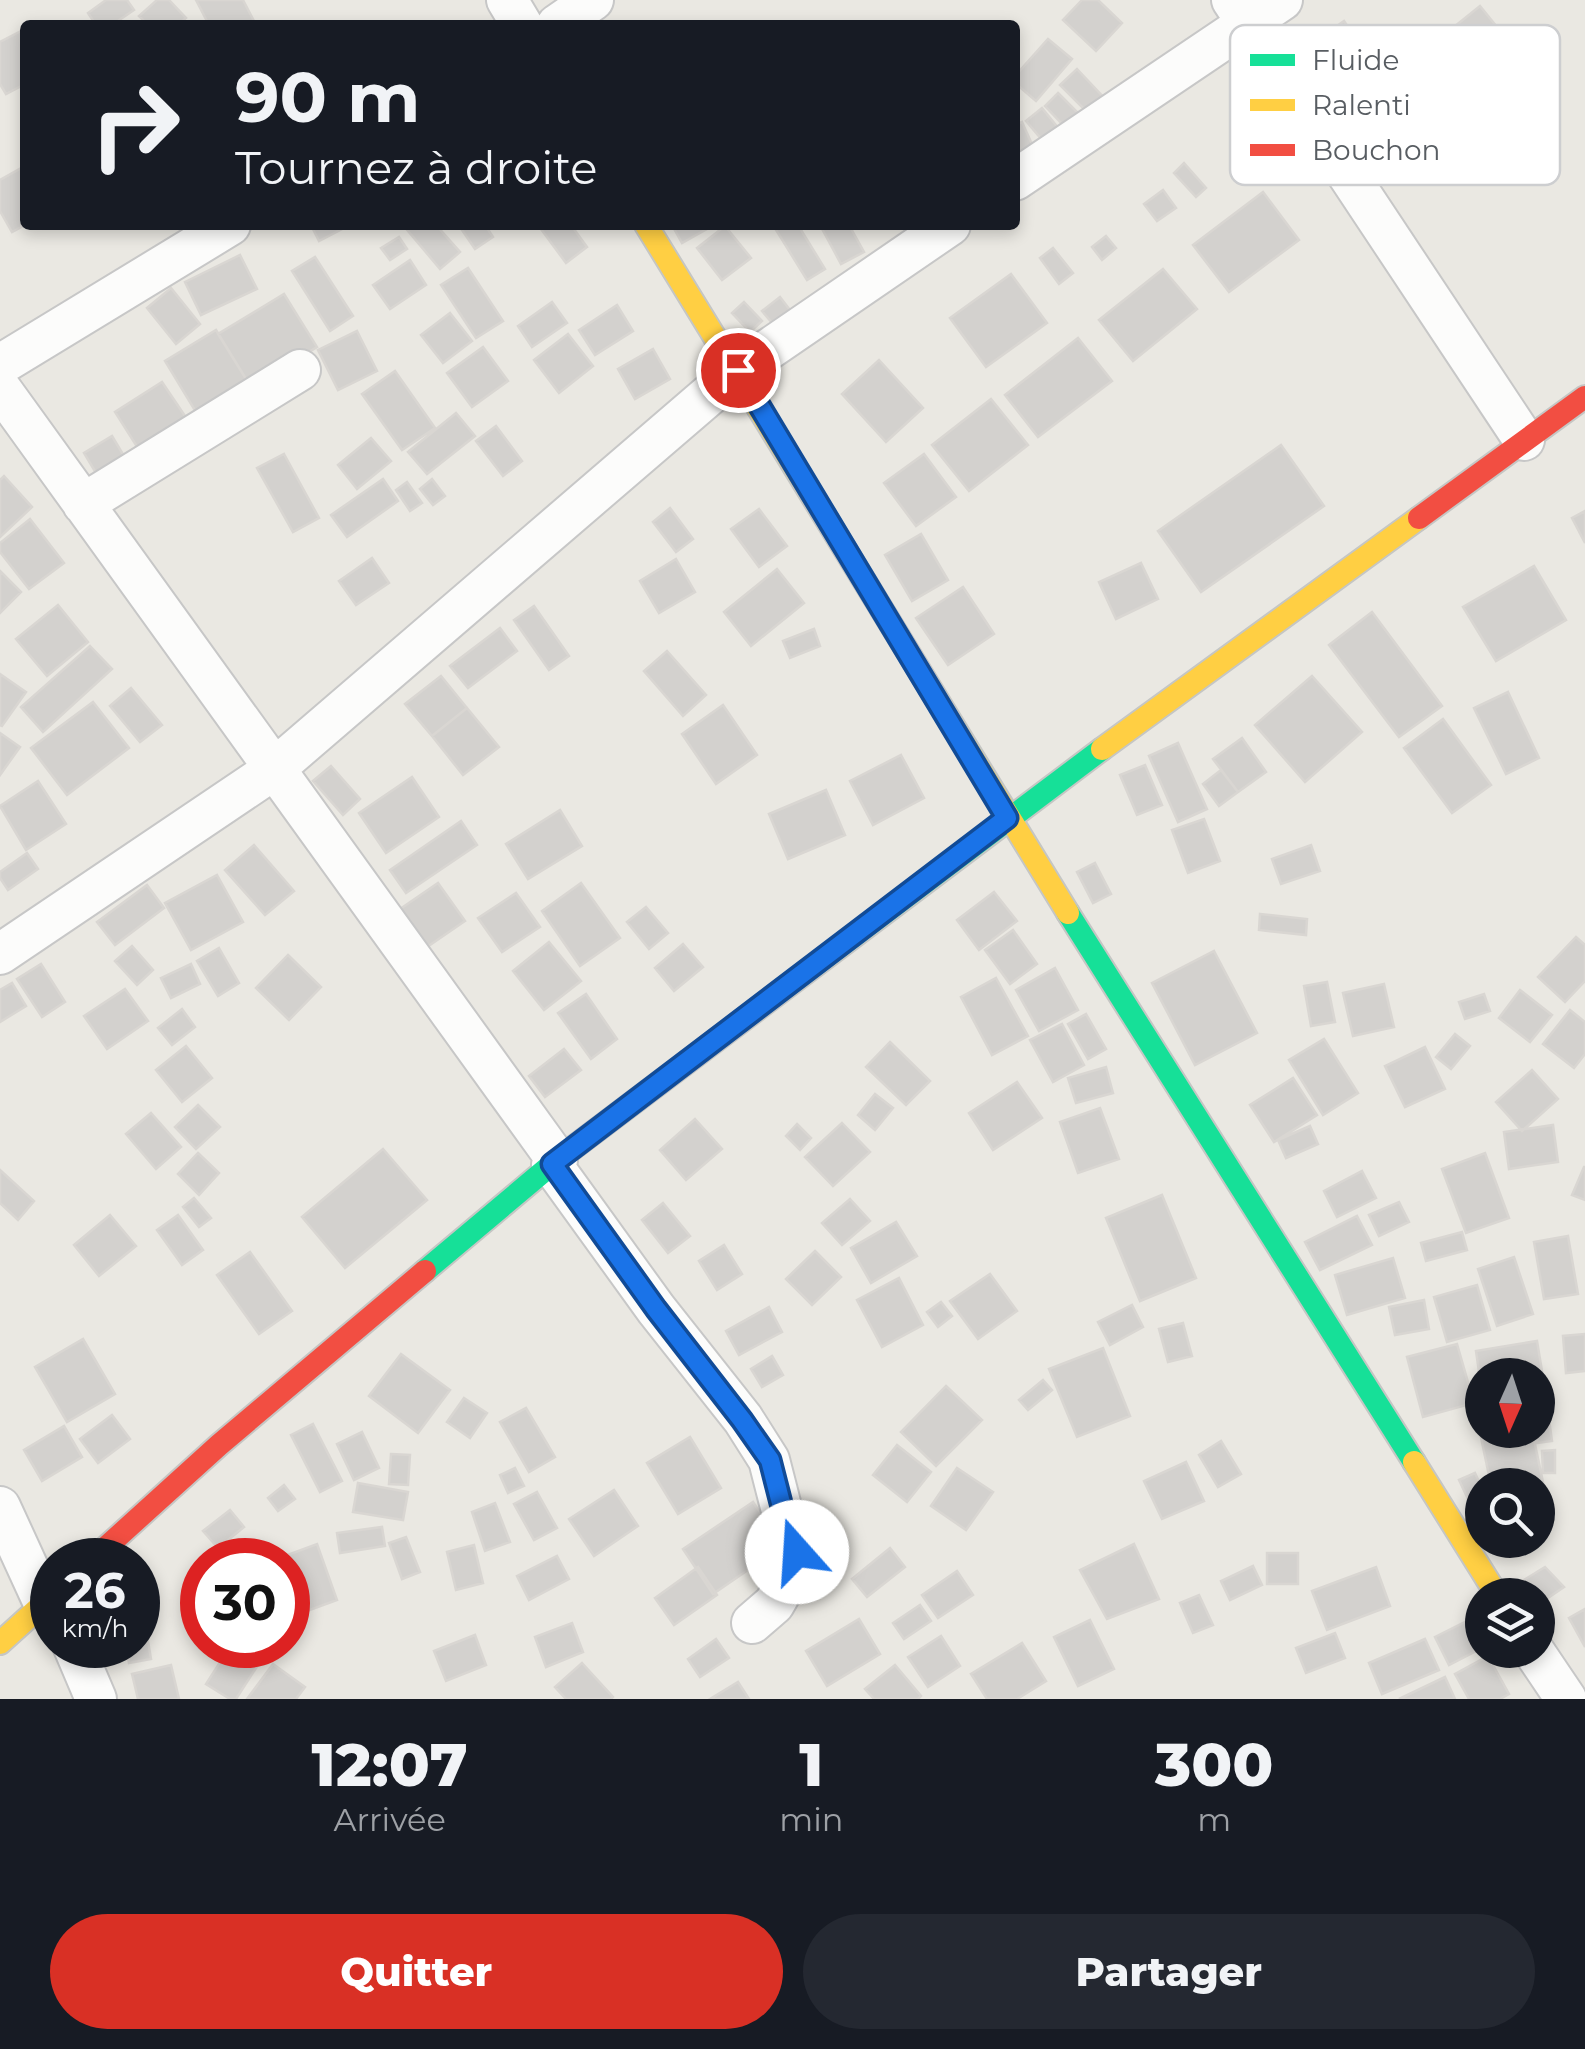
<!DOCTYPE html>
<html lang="fr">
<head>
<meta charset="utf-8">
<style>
  body { margin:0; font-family:Montserrat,sans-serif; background:#242831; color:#f1f3f6; height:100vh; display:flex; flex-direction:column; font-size:38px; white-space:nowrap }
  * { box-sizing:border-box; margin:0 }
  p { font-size:32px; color:#9ea1a6 }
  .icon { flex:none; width:55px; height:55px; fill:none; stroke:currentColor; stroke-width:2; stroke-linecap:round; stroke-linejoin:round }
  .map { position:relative; height:1699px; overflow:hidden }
  .sheet { display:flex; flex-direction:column; background:#171b24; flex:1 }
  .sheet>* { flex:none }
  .hud { position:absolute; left:20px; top:20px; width:1000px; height:210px; border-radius:10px; box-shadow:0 5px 15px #0003; background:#171b24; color:#f1f3f6; overflow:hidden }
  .needle { width:65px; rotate:183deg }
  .buttons { position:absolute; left:1465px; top:1358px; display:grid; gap:20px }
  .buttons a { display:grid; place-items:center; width:90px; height:90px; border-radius:50%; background:#171b24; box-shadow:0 5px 15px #0003; font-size:50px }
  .speed { position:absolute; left:30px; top:1538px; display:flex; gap:20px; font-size:50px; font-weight:700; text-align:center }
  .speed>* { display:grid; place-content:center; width:130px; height:130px; border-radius:50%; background:#171b24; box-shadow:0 5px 15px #0003; line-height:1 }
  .speed small { font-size:25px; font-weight:400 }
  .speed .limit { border:15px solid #d22; background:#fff; color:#111 }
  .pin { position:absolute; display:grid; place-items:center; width:85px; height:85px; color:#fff; margin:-42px; border:5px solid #fff; border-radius:50%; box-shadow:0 2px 10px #0007 }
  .me { position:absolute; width:110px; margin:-55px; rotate:341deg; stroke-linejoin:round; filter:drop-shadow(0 0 8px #0008) }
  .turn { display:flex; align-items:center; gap:35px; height:210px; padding:0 50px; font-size:45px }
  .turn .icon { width:130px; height:130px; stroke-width:2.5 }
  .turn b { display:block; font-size:70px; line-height:85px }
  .eta { display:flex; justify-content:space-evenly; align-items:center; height:170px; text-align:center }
  .eta b { font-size:60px; font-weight:800; line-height:70px }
  .button { display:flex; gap:20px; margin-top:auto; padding:20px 50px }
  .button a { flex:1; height:115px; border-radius:60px; background:#d93025; color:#fff; font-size:40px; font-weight:800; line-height:115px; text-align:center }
  .button a+a { background:#242831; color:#f1f3f6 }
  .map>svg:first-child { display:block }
  .building { fill:#d3d1ce; stroke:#d9d6d2; stroke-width:2.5 }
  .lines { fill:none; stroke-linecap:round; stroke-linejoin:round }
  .street-casing { stroke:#c7c7c7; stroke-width:44 }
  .fast-casing { stroke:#c5c6c4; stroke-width:26 }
  .slow-casing { stroke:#c5c6c4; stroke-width:26 }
  .jam-casing { stroke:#c5c6c4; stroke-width:26 }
  .street { stroke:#fcfcfb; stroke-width:40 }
  .fast { stroke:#16e098; stroke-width:22 }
  .slow { stroke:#ffcf43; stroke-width:22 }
  .jam { stroke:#f24e42; stroke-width:22 }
  .route-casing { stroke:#114b97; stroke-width:25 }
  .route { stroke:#1a73e8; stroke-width:18 }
  .key { fill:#fff; stroke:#cdced0; stroke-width:2.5 }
  .key-label { font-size:28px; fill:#585d62 }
</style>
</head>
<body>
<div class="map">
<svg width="1585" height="1699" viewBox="0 0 1585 1699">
  <rect width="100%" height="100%" fill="#eae8e2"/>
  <!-- building -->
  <path class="building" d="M106,0H127L134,10L112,25H96L88,13Z
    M157,0H169L186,18L178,25H148L139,16Z
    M196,0H243L256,25H209Z
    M1082,0H1098L1122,23L1096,51L1063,20Z
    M1480,6L1506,38L1472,67L1444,35Z
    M1344,21L1363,49L1333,70L1314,42Z
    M25,29V84L6,94L0,84V42Z
    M1048,39L1072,59L1036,101L1015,83V76Z
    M1077,69L1108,102L1092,117L1060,85Z
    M1058,93L1079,114L1065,127L1045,106Z
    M1042,108L1064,135L1048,147L1026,121Z
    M1022,122L1036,153L1015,162V125Z
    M1184,163L1206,188L1196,197L1174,173Z
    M25,166V225L12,232L0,211V180Z
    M1163,190L1176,208L1157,221L1144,204Z
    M1263,192L1299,240L1229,292L1193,245Z
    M311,225H350L319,241Z
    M403,225H436L460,252L440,269Z
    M463,225H485L493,237L475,249L460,227Z
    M538,225H571L587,247L566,263Z
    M672,225H714L682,243Z
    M773,225H798L825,269L807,280Z
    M820,225H849L864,252L841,264Z
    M725,226L751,258L722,280L697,248Z
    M1106,236L1116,248L1102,260L1092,247Z
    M399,237L407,249L390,260L381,248Z
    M1053,248L1073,273L1059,284L1040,258Z
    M240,255L257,289L201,315L185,282Z
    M315,257L353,316L330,331L292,271Z
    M410,260L426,285L390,309L373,285Z
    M468,268L503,321L476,338L441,285Z
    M1163,269L1197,309L1133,361L1099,320Z
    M1011,274L1047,323L986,367L950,318Z
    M171,288L200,324L176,344L147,308Z
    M284,294L317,347L251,387L218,334Z
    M780,297L790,310L773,324L762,311Z
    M552,302L567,323L532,347L518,326Z
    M744,302L762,321L750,332L732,313Z
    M617,305L633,331L595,355L579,330Z
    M450,313L472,341L443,363L421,335Z
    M216,330L251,387L199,417L165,361Z
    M357,331L377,371L338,390L318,350Z
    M568,334L593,366L559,393L534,360Z
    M1078,338L1112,381L1038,437L1005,395Z
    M483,347L508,381L472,407L447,373Z
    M653,349L670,379L635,399L618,369Z
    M879,360L923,408L886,442L842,394Z
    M395,371L435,428L402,450L362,394Z
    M162,382L189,422L141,453L115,412Z
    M991,399L1028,445L969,491L932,445Z
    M456,413L475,436L427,474L408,452Z
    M496,426L522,461L503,476L476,441Z
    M112,436L127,461L99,478L84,453Z
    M371,438L391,461L357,489L338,465Z
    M1281,445L1324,506L1201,592L1158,531Z
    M284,454L319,518L293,532L257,468Z
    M924,454L956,497L916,526L884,483Z
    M4,476L32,507L0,537V480Z
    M383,479L398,501L347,537L331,515Z
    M432,479L445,496L433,505L420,489Z
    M407,482L422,503L410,511L396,490Z
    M670,508L693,539L676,552L653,522Z
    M759,509L787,546L759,567L731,529Z
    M1585,511V543L1572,518Z
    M30,519L64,563L29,589L0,552V543Z
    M921,534L948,580L912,601L885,555Z
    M372,558L389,583L356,605L339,581Z
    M676,559L695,592L659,613L640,581Z
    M1141,563L1158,599L1116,619L1099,582Z
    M1534,566L1566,620L1496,661L1463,607Z
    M777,569L804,603L751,646L724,612Z
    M0,571L21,592L0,613Z
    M963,587L994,634L948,665L916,618Z
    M58,605L88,642L47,676L16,639Z
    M534,606L569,656L549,670L514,620Z
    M1372,612L1442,706L1399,737L1329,645Z
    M500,628L517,651L468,688L450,666Z
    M814,629L820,646L790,658L783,641Z
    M90,646L112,669L43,732L21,707Z
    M667,651L706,695L683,716L644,671Z
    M0,674L26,692L2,726L0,725Z
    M441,676L467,708L432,736L405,704Z
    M1312,676L1362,732L1305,782L1255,725Z
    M131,688L162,725L140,742L110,706Z
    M1508,692L1539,758L1506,774L1474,708Z
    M93,702L129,748L67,795L31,748Z
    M723,705L757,755L716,784L682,734Z
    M467,708L499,747L463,775L432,736Z
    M1443,719L1491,785L1452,813L1404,748Z
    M0,733L20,747L0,775Z
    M1242,738L1266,772L1238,792L1213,759Z
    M1178,743L1207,809L1178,822L1149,756Z
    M901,755L924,798L873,825L850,781Z
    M1145,765L1162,805L1137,815L1120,775Z
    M331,766L360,799L343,815L313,781Z
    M1221,770L1238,792L1219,806L1203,784Z
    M412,777L439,817L386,853L359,813Z
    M38,781L66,824L26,850L0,806Z
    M826,790L845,835L788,859L769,814Z
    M560,810L582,846L528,879L506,844Z
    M1204,819L1220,861L1188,873L1172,830Z
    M461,821L477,845L406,893L390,870Z
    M254,845L294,891L265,915L225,870Z
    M1311,845L1320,871L1281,884L1272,859Z
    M27,853L38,869L8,890L0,878V872Z
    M1095,863L1111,894L1093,903L1077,872Z
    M217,875L243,922L191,950L165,903Z
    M438,883L465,921L427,947L400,909Z
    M581,883L620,938L580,966L542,911Z
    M147,885L164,908L115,945L97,922Z
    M994,892L1017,921L979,950L957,920Z
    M516,893L540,927L502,952L478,918Z
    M646,907L668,933L649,949L627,922Z
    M1260,914L1307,919L1306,935L1259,930Z
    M1013,930L1037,964L1010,984L985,950Z
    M1576,937L1585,945V981L1565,1002L1538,977Z
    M549,942L581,981L544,1010L513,971Z
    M683,944L703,967L674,991L655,968Z
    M132,946L153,970L137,985L115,961Z
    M219,948L239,983L218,996L197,961Z
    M1214,951L1257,1033L1195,1065L1152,983Z
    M288,955L321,987L289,1020L256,988Z
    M41,964L65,1002L42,1017L17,979Z
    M191,964L200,984L171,998L161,978Z
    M1055,968L1078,1010L1039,1031L1016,990Z
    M996,978L1028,1036L992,1055L961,997Z
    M1327,982L1335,1022L1311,1026L1304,986Z
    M12,983L26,1006L0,1022V990Z
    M1384,984L1394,1027L1353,1036L1343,993Z
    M125,989L148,1021L107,1049L84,1016Z
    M1520,990L1552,1015L1530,1042L1499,1018Z
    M586,994L617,1039L591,1059L558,1013Z
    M1484,994L1490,1011L1465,1019L1459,1002Z
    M182,1009L195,1027L172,1045L158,1028Z
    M1570,1010L1585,1022V1054L1574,1068L1543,1044Z
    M1086,1014L1106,1049L1088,1059L1068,1024Z
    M1062,1024L1084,1065L1053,1082L1030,1040Z
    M1455,1034L1470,1046L1451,1069L1436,1057Z
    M1324,1039L1358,1093L1323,1115L1289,1060Z
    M890,1042L930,1081L906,1105L866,1067Z
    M186,1046L212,1078L182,1102L156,1070Z
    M1425,1047L1445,1089L1405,1107L1385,1066Z
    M564,1049L581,1070L545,1097L529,1076Z
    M1106,1067L1113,1093L1076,1103L1068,1078Z
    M1532,1070L1558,1099L1522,1131L1496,1102Z
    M1293,1078L1317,1115L1274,1142L1250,1105Z
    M1017,1082L1042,1118L993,1150L969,1113Z
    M875,1094L893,1108L875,1130L858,1115Z
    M198,1105L220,1127L196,1149L175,1127Z
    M1100,1108L1119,1159L1078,1173L1060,1122Z
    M151,1113L181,1147L156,1169L126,1134Z
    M695,1119L722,1149L686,1180L660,1150Z
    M842,1123L870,1152L833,1186L805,1157Z
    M797,1124L811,1138L800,1150L786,1136Z
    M1553,1125L1558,1162L1509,1169L1504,1132Z
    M1310,1126L1318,1144L1286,1158L1278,1140Z
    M383,1149L427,1200L345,1268L302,1217Z
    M198,1153L219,1173L199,1195L178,1174Z
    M1485,1153L1509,1218L1466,1233L1442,1169Z
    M1584,1167H1585V1200L1572,1195Z
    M0,1170L34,1201L18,1220L0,1203Z
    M1362,1171L1376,1198L1337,1217L1324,1191Z
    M1162,1195L1196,1278L1140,1301L1106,1218Z
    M194,1198L211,1218L199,1227L183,1207Z
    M850,1199L870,1221L842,1245L822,1223Z
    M1399,1202L1409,1222L1379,1236L1369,1215Z
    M663,1203L690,1236L668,1253L642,1220Z
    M110,1215L136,1246L99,1276L74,1245Z
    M178,1215L203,1250L182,1265L157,1230Z
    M1357,1216L1372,1245L1320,1270L1305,1242Z
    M896,1222L917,1256L871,1283L851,1248Z
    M1462,1232L1467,1250L1426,1261L1421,1243Z
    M1568,1236L1578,1294L1544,1299L1534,1242Z
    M724,1245L742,1274L717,1290L699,1261Z
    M815,1251L841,1277L812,1305L786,1279Z
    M250,1252L292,1311L259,1334L217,1275Z
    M1514,1257L1533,1314L1497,1326L1478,1269Z
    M1393,1258L1405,1298L1347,1315L1335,1275Z
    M990,1274L1017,1311L978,1339L950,1301Z
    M899,1278L923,1325L882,1347L857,1300Z
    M1477,1285L1490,1330L1447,1342L1434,1297Z
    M1424,1300L1429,1329L1395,1335L1389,1307Z
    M941,1302L952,1316L938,1327L927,1312Z
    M1132,1305L1143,1327L1110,1345L1098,1322Z
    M769,1307L782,1332L739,1355L726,1331Z
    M1183,1323L1192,1356L1168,1362L1159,1329Z
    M1585,1334V1371L1566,1373L1563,1336Z
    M83,1339L115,1394L67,1422L35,1367Z
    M1537,1341L1545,1389L1538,1390V1375H1482V1393L1476,1351Z
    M1457,1344L1474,1403L1423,1417L1407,1357Z
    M1103,1348L1130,1416L1077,1437L1049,1369Z
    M401,1354L450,1390L418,1433L369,1396Z
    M772,1356L783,1375L762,1387L751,1369Z
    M1043,1380L1052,1390L1028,1410L1019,1400Z
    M946,1386L982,1420L936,1466L901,1432Z
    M1546,1397L1552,1441L1537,1443L1538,1398Z
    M464,1398L487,1413L470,1438L447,1422Z
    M1482,1407V1430H1532L1544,1487L1491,1485L1475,1409Z
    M526,1408L555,1457L529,1472L500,1422Z
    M112,1415L130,1439L98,1463L80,1439Z
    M313,1424L342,1481L320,1492L291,1435Z
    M64,1426L82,1457L42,1481L24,1450Z
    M362,1432L379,1468L354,1480L337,1444Z
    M690,1437L721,1488L678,1514L647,1463Z
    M1221,1441L1241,1474L1218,1487L1199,1455Z
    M897,1445L931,1472L907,1502L873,1475Z
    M1555,1450V1473H1543L1542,1451Z
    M391,1454L410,1455L408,1485L389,1484Z
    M1186,1462L1204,1501L1162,1519L1144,1481Z
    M515,1468L524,1486L508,1493L500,1475Z
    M957,1468L993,1492L966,1530L931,1506Z
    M1475,1473L1482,1488V1510L1475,1514L1459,1480Z
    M358,1483L408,1492L403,1520L353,1512Z
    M284,1485L295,1499L278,1511L268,1498Z
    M614,1490L638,1526L594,1556L569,1519Z
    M537,1492L557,1528L534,1540L514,1504Z
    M753,1502L783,1546L713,1594L683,1549Z
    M495,1503L510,1542L485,1551L472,1512Z
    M230,1510L244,1527L218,1548L203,1531Z
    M382,1527L385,1546L340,1553L337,1533Z
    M406,1537L420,1572L402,1579L389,1543Z
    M317,1544L337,1600L288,1618V1560H274Z
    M1134,1544L1159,1599L1107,1619L1080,1570Z
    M474,1545L483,1583L456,1590L447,1552Z
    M890,1548L905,1567L867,1597L852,1579Z
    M1267,1553H1298V1584H1267Z
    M557,1556L569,1579L529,1600L517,1576Z
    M1253,1566L1262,1585L1230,1600L1221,1581Z
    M698,1567L717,1595L674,1625L655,1598Z
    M1376,1567L1390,1606L1327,1630L1312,1591Z
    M1545,1567L1564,1587L1539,1604L1538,1595H1526L1514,1586Z
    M957,1571L973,1595L938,1618L922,1595Z
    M1199,1595L1213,1625L1193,1633L1180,1603Z
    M920,1605L931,1621L904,1639L893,1623Z
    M1585,1609V1647L1569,1618Z
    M859,1619L880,1654L827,1686L806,1651Z
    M1090,1620L1114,1669L1078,1686L1054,1637Z
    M1469,1620L1482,1648L1449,1665L1435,1637Z
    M145,1623L151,1659L129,1663L126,1645H138V1624Z
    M572,1623L583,1652L546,1667L535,1637Z
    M1335,1633L1345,1658L1306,1673L1296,1648Z
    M475,1635L486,1665L446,1681L434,1651Z
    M941,1636L960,1666L928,1687L908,1657Z
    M716,1639L729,1658L700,1677L688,1659Z
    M1425,1639L1439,1670L1382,1694L1369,1663Z
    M1022,1643L1046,1681L1017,1699H987L971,1674Z
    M231,1645H252L265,1654L236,1699H230L206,1684Z
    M1488,1656L1509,1694L1500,1699H1469L1455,1674Z
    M582,1663L613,1697L611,1699H566L555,1687Z
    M273,1664L305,1687L296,1699H247Z
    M171,1665L179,1699H138L132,1674Z
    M895,1665L921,1696L918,1699H874L865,1689Z
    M1445,1677L1455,1699H1399Z
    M738,1682L749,1699H710Z"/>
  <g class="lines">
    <defs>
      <path id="street" d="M507,0L522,25
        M1232,0L1524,440
        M557,25L593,0
        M1015,180L1282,0
        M0,365L230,225
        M0,388L557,1160
        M83,504L300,370
        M0,954L273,770L737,371L950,225
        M552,1165L656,1309L743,1419L769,1460L781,1507L795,1537L797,1553L789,1578L774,1604L752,1623
        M0,1507L44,1603L52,1614
        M73,1645L96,1699
        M1533,1650L1566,1699"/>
      <path id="fast" d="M1068,913L1414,1462
        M425,1271L557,1160L1102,749"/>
      <path id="slow" d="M646,225L1068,913
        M1102,749L1419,518
        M1414,1462L1497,1595
        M0,1643L52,1596"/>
      <path id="jam" d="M1419,518L1585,397
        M92,1560L219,1445L425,1271"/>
    </defs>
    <!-- street casing -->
    <use href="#street" class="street-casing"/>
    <!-- fast casing -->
    <use href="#fast" class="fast-casing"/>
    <!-- slow casing -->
    <use href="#slow" class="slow-casing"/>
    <!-- jam casing -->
    <use href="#jam" class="jam-casing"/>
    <!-- street -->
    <use href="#street" class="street"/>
    <!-- fast -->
    <use href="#fast" class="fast"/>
    <!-- slow -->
    <use href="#slow" class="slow"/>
    <!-- jam -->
    <use href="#jam" class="jam"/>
  </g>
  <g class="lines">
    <defs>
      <path id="route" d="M738,370L1007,818L552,1164L656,1309L742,1420L770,1460L782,1507L796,1537L797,1552"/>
    </defs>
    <!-- route casing -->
    <use href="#route" class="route-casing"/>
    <!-- route -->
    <use href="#route" class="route"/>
  </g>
  <!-- legend -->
  <rect x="1230" y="25" width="330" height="160" rx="15" class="key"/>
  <rect x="1250" y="54" width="45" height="12" fill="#16e098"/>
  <rect x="1250" y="99" width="45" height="12" fill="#ffcf43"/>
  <rect x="1250" y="144" width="45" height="12" fill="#f24e42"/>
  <g class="key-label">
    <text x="1312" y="70">Fluide</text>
    <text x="1312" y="115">Ralenti</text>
    <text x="1312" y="160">Bouchon</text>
  </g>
</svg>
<div class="buttons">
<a><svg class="needle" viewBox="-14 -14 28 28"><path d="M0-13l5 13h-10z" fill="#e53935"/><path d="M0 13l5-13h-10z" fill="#9ea1a6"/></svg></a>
<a><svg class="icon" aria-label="search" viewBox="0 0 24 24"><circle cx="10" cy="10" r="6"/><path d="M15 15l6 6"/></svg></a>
<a><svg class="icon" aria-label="layers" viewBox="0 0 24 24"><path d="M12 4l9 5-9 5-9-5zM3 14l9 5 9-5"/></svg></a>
</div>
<div class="speed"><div>26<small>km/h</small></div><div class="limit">30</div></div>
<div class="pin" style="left:738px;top:370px;background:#d93025"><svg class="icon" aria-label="arrive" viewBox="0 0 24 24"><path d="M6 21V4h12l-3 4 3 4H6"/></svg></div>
<svg class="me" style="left:797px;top:1552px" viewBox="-20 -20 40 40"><circle r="19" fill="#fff"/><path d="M0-13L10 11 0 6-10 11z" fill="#1a73e8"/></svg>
<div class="hud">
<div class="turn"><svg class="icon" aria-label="right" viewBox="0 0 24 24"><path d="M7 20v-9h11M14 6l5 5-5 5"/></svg><div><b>90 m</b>Tournez à droite</div></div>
</div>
</div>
<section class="sheet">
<div class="eta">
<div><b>12:07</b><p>Arrivée</p></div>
<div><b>1</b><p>min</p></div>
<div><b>300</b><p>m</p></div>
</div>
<div class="button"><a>Quitter</a><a>Partager</a></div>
</section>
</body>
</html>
